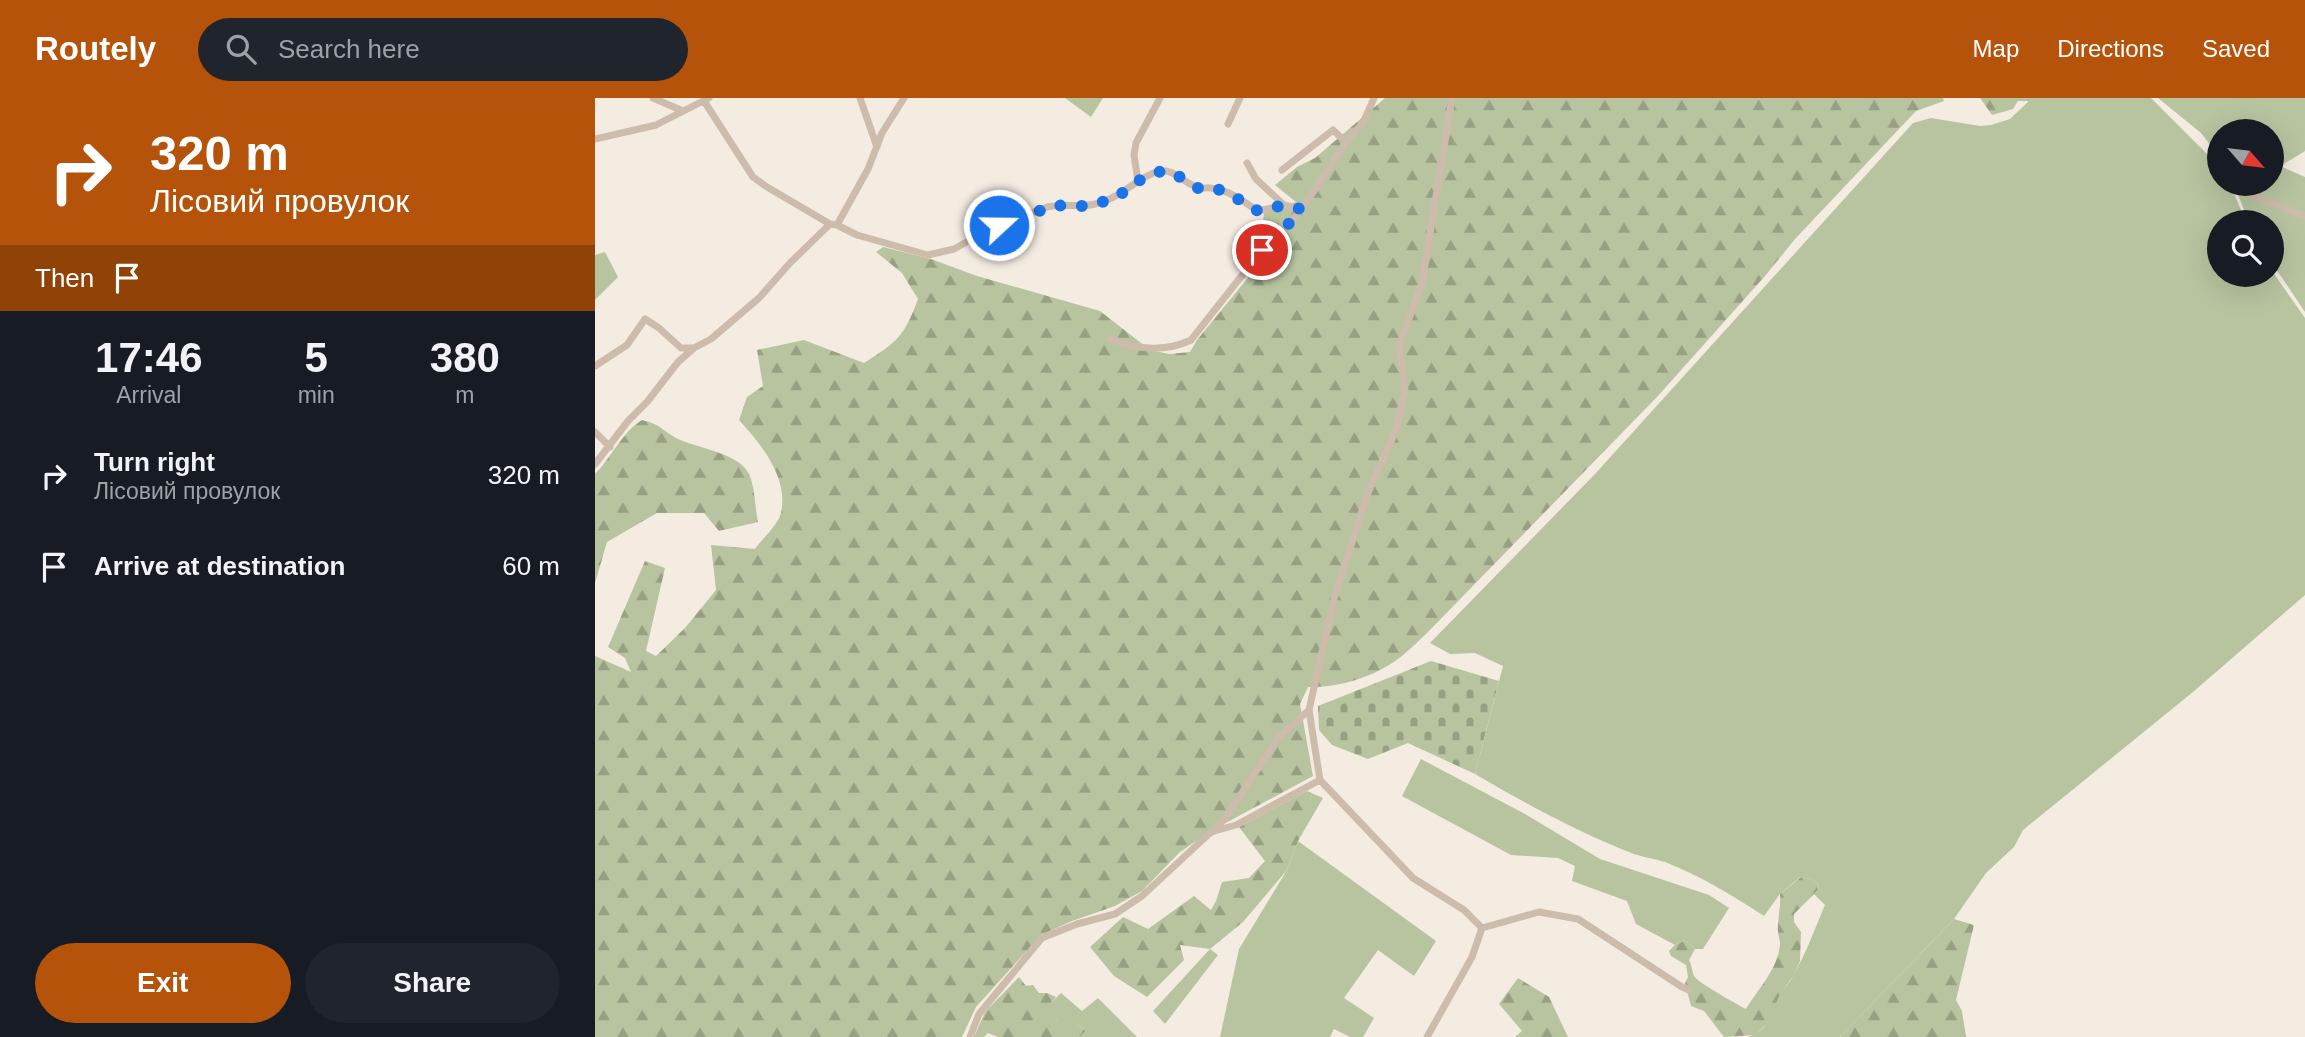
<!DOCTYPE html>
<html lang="en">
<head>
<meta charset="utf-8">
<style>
  body { margin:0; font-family:Helvetica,sans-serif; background:#20242c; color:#f1f3f6; height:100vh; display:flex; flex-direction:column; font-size:26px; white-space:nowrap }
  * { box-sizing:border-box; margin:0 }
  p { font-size:23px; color:#9ea1a6 }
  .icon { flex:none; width:38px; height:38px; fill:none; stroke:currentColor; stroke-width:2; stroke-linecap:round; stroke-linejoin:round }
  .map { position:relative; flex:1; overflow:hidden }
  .drawer { display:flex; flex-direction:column; background:#171b24; width:595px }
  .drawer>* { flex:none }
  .banner { background:#b45309; color:#fff; overflow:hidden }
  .needle { width:46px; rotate:118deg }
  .tools { position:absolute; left:1612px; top:21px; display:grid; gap:14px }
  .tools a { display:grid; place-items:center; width:77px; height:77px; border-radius:50%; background:#171b24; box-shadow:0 7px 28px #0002; font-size:35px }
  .pin { position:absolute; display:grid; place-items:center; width:60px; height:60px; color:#fff; margin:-30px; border:4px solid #fff; border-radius:50%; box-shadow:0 2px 7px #0007 }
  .me { position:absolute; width:77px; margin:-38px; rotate:69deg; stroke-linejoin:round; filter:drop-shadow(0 0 5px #0008) }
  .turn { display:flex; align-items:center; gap:24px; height:147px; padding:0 35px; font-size:32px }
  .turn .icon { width:91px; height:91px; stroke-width:2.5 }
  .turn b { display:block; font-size:49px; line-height:60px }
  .then { display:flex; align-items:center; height:66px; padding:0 35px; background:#0003; gap:14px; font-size:26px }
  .eta { display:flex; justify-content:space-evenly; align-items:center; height:119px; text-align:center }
  .eta b { font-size:42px; font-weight:800; line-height:49px }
  .primary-button { display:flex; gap:14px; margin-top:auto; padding:14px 35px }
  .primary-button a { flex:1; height:80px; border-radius:42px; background:#b45309; color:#fff; font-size:28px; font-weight:800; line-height:80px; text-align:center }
  .primary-button a+a { background:#20242c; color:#f1f3f6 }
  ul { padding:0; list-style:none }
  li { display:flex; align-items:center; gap:21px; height:91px; padding:0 35px }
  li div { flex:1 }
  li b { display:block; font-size:26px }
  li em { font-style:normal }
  header { display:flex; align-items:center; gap:42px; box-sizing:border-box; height:98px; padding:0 35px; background:#b45309; color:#fff }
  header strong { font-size:33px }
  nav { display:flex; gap:38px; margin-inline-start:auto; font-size:24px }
  .search { width:490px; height:63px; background:#20242c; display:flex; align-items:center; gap:18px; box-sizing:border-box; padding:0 24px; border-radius:38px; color:#9ea1a6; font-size:26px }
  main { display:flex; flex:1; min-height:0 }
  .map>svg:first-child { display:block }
  .forest { fill:url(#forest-firs) }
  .cemetery { fill:url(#cemetery-stones) }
  .garden { fill:#b8c4a0 }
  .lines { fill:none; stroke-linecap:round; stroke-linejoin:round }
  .minor { stroke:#cdbbac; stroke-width:7 }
  .route { stroke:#1a73e8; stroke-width:12; stroke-dasharray:0 21.6 }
</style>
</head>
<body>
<header>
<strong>Routely</strong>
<div class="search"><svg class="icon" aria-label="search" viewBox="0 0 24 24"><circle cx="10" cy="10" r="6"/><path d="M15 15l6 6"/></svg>Search here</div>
<nav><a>Map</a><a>Directions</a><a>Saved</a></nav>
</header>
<main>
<section class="drawer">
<div class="banner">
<div class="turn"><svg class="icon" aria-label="right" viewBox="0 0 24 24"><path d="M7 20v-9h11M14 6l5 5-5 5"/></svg><div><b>320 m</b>Лісовий провулок</div></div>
<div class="then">Then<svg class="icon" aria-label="arrive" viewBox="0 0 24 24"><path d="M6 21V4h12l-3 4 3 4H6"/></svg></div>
</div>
<div class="eta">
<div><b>17:46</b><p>Arrival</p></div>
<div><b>5</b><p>min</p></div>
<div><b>380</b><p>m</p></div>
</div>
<ul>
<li><svg class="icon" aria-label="right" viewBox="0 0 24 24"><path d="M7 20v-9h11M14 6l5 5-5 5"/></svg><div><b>Turn right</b><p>Лісовий провулок</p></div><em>320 m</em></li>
<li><svg class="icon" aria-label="arrive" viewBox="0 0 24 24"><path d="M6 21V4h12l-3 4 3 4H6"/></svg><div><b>Arrive at destination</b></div><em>60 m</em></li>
</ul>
<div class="primary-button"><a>Exit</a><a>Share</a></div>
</section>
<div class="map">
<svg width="1710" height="939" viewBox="0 0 1710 939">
  <defs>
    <pattern id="forest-firs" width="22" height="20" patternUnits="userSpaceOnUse" patternTransform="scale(1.75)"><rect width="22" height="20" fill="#b8c4a0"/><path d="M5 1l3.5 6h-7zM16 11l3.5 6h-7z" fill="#97a083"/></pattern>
    <pattern id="cemetery-stones" width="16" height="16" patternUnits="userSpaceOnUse" patternTransform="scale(1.75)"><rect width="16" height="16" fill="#b8c4a0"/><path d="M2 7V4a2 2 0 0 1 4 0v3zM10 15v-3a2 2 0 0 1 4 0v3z" fill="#97a083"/></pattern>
  </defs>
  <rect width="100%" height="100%" fill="#f4ebe1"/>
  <!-- forest -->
  <path class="forest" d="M790,0H1348L1349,3L1321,13L1200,141L1170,178L1062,299L832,535C823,543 813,554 803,561C778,579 744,590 713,589L705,606L718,678L616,733L585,754L547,793L520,808L477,823L446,837L381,909L367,939H0V558L36,574L30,560L13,549L50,463L70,470L51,553L61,558L90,530L121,492L116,447L160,451C167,441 183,427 186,415C194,380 166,346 144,322L152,299L168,288L162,252L209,242L269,265C302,244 309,239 323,201L307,175L281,154L288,149L336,161L382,178L505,213L555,252L574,256L595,254L602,242L688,137L668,125L669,115L701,104L680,87L702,69L720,60Z
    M1385,0H1442L1439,3H1423L1418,11L1397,17Z
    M47,322C67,327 65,331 81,340C100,350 143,354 154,376C160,389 160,410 163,424L124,433L109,415H62L12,444L0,485V376C17,359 27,334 47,322Z
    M712,693L728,700L703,743L692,772L648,824L615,851L585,847L589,862L552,899L519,878L495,849L528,819L553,831L599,798L616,812L621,803L627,784L654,780L670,763L644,729Z
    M1206,779L1216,781L1223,786L1224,791L1199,816V824L1206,834L1205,863L1199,877L1185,896L1180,914L1171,927L1160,937L1129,939L1109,913L1096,908L1090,885L1093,879L1091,867L1076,858L1074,853L1080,847L1090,842L1100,851L1094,862C1097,867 1097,873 1099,878C1102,884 1143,907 1151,911C1163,891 1183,871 1185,846C1185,841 1182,835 1183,829C1183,817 1186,808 1185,796Z
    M1359,821L1379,827L1361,902L1367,913L1371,939H1245Z
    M424,879L431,888L438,887L444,895H452L461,899L456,905L461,923H477L491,933L485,939H403L393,935L389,939H379L390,914Z
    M923,880L954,899L973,939H920L927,933L904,906Z"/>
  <!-- cemetery -->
  <path class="cemetery" d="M836,563L904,583L880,676L813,645L773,661L737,647L724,632L723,608Z"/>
  <!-- garden -->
  <path class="garden" d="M470,0H508L496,19Z
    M1437,0H1556L1617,61L1624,71V86H1635L1651,124H1624V177H1676L1677,173L1710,220V497L1598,594L1428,732L1419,749L1391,775L1359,821L1245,939H1153C1176,931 1176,915 1185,896C1188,890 1195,885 1198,878C1211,856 1220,830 1230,807L1219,796L1224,791L1223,786L1216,781L1205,779L1185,796L1169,818C1137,797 1106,778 1070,764C1058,760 1045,759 1034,754C980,733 930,705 880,676L908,568L880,555L855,556L835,545L1000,376L1318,25L1336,20L1385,28L1396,27L1415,21Z
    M1563,0H1710V53L1685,68L1710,79V214L1677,165L1676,124H1654L1641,92L1646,89L1644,86H1676V33H1624V58L1606,35Z
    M10,154L23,179L0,202V157Z
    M826,661L930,716L1005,761L1114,797L1134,810L1108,851H1100L1090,842L1080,847L1041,826L1032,803L977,783L980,768L963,760L916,757L807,698Z
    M703,743L841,843L819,878L783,852L749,900L779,920L768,939H755L739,931L735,939H625L644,851L692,772Z
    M615,851L623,857L570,926L558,913Z
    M466,895L487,913L503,900L542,939H485L491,933C475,919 470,928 455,920L456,905Z"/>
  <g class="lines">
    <!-- minor -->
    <path class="minor" d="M58,0L88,13
      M265,0L282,49
      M109,3L158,79L172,89L235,126
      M633,26L645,0
      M0,41L61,27L114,0
      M652,65L661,81L689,107
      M687,72L738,32L751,44L768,25L779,0
      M543,83L539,57L541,45L565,0
      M1645,92L1710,118
      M242,127L262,137L333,157L359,151L395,131L452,109C468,105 484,110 500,106C524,101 539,82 561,74C580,68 588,87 605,90C608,91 612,89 615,90C633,91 649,104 663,113L689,107L706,111
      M516,241C541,252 571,254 596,242L667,152C703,123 726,82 751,44
      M0,268L32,247L50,221L64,230L86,250H98
      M0,334L15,349
      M0,366L33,323L52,304L83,264L99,250L116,241L164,200L195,165L235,126L242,127L273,71L287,35L309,0
      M725,682L714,612L739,501L772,397L801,332L810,292L804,248L827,185L857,0
      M725,682L818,780L869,812L887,830L877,859L832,939
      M617,734L631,719L683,640L714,612
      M887,830L944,814L983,821L1087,889L1094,892
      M375,939L384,916L447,840L482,826L520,816L547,798L616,734L641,727L725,682"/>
  </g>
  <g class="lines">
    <!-- route -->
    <path class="route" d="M404,127L461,107L475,109L498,107L522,99L543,83L563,74L575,73L603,90L617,89L633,95L663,113L689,107L706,111L681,141L667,152"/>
  </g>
</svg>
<div class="tools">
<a><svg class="needle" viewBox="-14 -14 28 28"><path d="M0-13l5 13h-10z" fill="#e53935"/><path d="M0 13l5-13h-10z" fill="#9ea1a6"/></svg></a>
<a><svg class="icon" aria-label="search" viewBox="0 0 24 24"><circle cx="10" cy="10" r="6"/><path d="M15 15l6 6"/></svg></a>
</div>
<div class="pin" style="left:667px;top:152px;background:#d93025"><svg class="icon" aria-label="arrive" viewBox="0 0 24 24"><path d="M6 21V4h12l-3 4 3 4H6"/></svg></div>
<svg class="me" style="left:404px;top:127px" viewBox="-20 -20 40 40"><circle r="17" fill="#1a73e8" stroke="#fff" stroke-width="3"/><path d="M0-11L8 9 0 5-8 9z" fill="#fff"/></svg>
</div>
</main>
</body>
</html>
